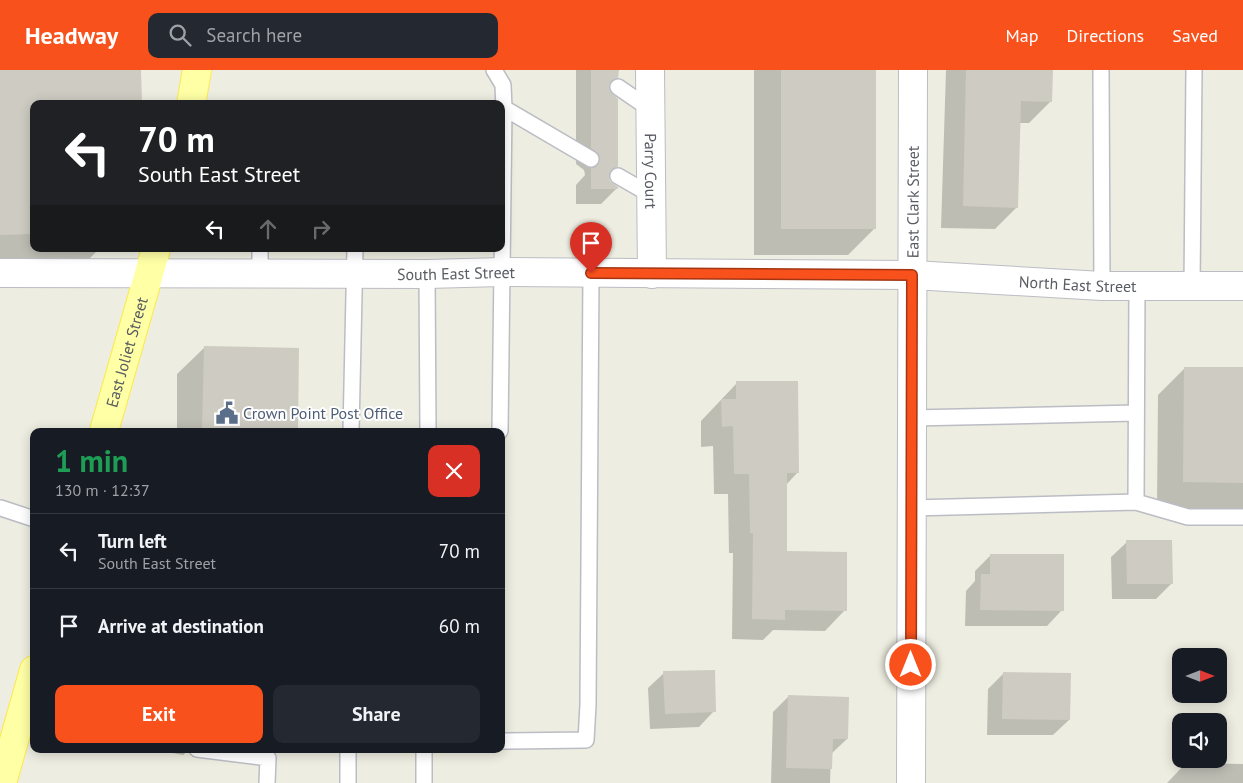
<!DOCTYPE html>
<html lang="en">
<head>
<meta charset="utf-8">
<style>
  body { margin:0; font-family:"PT Sans",sans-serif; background:#242831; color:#f1f3f6; height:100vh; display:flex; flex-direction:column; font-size:19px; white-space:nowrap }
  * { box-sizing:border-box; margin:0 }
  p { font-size:16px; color:#9ea1a6 }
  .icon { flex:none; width:28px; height:28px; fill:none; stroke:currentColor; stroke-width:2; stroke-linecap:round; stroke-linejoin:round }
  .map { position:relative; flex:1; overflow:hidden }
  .side { position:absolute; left:30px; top:358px; width:475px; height:325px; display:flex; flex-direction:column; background:#171b24; border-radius:10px; box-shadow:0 2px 12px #0003 }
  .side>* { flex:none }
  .top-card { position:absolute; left:30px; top:30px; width:475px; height:152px; border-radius:10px; box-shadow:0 2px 12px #0003; background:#202124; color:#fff; overflow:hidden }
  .needle { width:32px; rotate:90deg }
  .fabs { position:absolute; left:1172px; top:578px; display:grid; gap:10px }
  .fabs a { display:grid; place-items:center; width:55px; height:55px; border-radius:10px; background:#171b24; box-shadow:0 2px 12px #0003; font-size:25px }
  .pin { position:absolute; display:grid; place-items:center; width:42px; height:42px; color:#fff; margin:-51px -21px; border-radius:50% 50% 50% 0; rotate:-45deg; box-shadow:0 0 5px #0007 }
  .pin .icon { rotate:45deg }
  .me { position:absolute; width:55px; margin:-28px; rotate:0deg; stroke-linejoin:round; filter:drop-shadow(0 0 4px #0008) }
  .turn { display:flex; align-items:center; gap:18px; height:105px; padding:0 25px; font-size:22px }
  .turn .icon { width:65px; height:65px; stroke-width:2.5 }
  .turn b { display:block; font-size:35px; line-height:42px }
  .lanes { display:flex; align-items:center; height:48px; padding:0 25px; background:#0003; justify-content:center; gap:25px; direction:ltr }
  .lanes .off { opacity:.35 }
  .round { display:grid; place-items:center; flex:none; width:52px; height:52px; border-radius:10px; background:#242831 }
  .overview { display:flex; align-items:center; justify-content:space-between; height:85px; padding:0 25px }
  h1 { font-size:30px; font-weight:700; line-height:38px; color:#1e9e55 }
  .cta { display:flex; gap:10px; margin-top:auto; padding:10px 25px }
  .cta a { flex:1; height:58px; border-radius:10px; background:#f9511c; color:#fff; font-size:20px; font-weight:700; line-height:58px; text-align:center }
  .cta a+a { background:#242831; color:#f1f3f6 }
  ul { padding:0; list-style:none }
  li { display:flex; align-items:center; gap:15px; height:75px; padding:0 25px; border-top:1px solid #363941 }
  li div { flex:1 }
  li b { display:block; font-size:19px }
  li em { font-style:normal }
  header { display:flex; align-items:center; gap:30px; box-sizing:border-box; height:70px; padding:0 25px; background:#f9511c; color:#fff }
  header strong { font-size:24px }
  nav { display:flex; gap:28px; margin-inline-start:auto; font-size:18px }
  .search { width:350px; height:45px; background:#242831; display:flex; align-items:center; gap:12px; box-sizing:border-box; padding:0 18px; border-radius:10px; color:#9ea1a6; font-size:19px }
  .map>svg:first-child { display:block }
  .shadow { fill:#0003 }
  .building { fill:#ceccc2 }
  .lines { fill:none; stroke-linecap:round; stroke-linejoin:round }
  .service-casing { stroke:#bbbdc4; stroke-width:18 }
  .minor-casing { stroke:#bbbdc4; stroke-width:30 }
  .primary-casing { stroke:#fee949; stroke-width:30 }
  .service { stroke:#fff; stroke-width:15 }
  .minor { stroke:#fff; stroke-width:28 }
  .primary { stroke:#ffffa5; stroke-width:28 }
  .route-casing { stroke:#a23512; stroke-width:12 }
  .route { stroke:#f9511c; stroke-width:9 }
  .labels { text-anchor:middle; stroke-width:4; stroke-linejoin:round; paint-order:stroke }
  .street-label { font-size:16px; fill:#595c63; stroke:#fff }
  .service-label { font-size:16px; fill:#4e5e75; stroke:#fff; text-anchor:start }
</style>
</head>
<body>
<header>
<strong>Headway</strong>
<div class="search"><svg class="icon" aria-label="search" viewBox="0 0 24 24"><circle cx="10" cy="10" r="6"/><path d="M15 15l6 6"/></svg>Search here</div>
<nav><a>Map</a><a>Directions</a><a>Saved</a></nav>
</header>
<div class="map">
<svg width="1243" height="713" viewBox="0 0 1243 713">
  <rect width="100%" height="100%" fill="#eeede1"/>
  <!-- shadow -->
  <path class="shadow" d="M0,0H140L34,34V179H99L88,190L0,191Z
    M576,0H617V7L607,17L617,96L608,106L609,112L617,118L601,134H576V115L585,105L584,100L576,94Z
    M754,0H875V158L848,185H754Z
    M946,0H1052L1051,31L1029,53H1019L1017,137L995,159L941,158Z
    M204,278L298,279L296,361H177V304Z
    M1185,298L1243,299V439L1157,438L1158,325Z
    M737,313L798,402L786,415V482L845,540L825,561L773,560L763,570L732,569L733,483H729L728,424H714L713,376L701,377V351Z
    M1127,472L1172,513L1156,529H1112L1111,487Z
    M991,485L1062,540L1047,556H965L966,521L975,511V501Z
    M664,603L714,641L699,657L650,659L648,618Z
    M1004,603L1069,650L1053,665H987L988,619Z
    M789,626L847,669L831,684L830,713H771L773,642Z
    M151,679H190L183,685Z
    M1186,693L1243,694V713H1167Z"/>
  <!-- building -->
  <path class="building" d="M0,0H141L142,34H34V164L0,165Z
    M591,0H619L618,8L611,11L609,17L610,21L618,29V97L613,98L609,106L610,111L618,117V119H591V98L596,97L600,90L599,84L591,78Z
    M781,0H876V159H781Z
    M966,0H1053L1052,32L1021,31L1018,138L963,136Z
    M204,276L299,278L298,361H202Z
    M1184,297H1243V413L1183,412Z
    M736,311H798L799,403H787V481L847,482V541L785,540V550L752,549L753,463H750L749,404H734L733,356L722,357L721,329H736Z
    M1126,470H1172L1173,514H1127Z
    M990,484H1064V541L980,540L981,504H990Z
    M715,600L716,642L665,644L663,601Z
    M1003,602L1071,603L1070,650L1002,649Z
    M788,625L849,627L848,669H833L832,699L786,698Z"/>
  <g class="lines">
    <defs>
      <path id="service" d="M494,0L503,15L504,38L500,361
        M1101,0L1102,216
        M618,17L650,39
        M504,38L591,89
        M618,106L651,125
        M260,179V203
        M427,204L428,361
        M1192,216L1194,0
        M912,348L1136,343
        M351,361L355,179
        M1136,432L1188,447H1243
        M1,438L34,449
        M912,438L1136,432L1137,216
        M501,671L586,670L588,635L591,203
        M197,679L268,688L267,713
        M348,713V679
        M424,713V679"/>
      <g id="minor">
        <path id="s1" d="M650,0L652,204"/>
        <path id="s2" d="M0,203L427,204L502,202L913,205L1102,216H1243"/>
        <path id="s3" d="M911,713L913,0"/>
      </g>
      <g id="primary">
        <path d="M191,34L197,0"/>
        <path id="s4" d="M104,361L156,179"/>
        <path d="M2,713L34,600"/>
      </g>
    </defs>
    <!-- service casing -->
    <use href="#service" class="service-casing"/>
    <!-- minor casing -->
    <use href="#minor" class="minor-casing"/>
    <!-- primary casing -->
    <use href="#primary" class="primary-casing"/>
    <!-- service -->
    <use href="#service" class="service"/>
    <!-- minor -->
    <use href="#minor" class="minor"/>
    <!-- primary -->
    <use href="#primary" class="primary"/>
  </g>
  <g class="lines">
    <defs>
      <path id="route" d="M591,203L912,205L911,595"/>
    </defs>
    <!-- route casing -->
    <use href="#route" class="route-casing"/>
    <!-- route -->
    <use href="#route" class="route"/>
  </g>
  <!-- icons -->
  <defs>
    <symbol id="civic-bare" viewBox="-9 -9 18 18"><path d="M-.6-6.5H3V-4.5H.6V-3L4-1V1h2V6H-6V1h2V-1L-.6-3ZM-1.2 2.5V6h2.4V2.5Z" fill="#5c6f8a" stroke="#fff" stroke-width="2.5" paint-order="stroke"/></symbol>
  </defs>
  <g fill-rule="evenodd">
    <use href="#civic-bare" x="211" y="327" width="32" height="32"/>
  </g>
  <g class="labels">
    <!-- street labels -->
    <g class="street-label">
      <text dy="6" stroke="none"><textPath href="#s1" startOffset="101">Parry Court</textPath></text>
      <text dy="6" stroke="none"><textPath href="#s3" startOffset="581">East Clark Street</textPath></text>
      <text dy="6" stroke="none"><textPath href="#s2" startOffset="456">South East Street</textPath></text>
      <text dy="6" stroke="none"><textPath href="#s2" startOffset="1078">North East Street</textPath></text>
      <text dy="6" stroke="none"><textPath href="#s4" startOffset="82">East Joliet Street</textPath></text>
    </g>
    <!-- service labels -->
    <g class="service-label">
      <text x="243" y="349">Crown Point Post Office</text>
    </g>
  </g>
</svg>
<div class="fabs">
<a><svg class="needle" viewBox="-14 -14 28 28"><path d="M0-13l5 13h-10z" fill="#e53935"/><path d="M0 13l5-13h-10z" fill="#9ea1a6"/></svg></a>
<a><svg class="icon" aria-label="sound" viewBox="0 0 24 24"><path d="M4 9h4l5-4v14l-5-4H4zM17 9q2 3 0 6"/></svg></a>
</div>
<div class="pin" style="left:591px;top:203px;background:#d93025"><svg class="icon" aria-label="arrive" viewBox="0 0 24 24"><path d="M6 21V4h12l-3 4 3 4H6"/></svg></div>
<svg class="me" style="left:911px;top:595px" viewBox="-20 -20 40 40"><circle r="17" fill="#f9511c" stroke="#fff" stroke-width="3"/><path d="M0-11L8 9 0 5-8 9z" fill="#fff"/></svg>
<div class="top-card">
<div class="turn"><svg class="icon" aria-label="left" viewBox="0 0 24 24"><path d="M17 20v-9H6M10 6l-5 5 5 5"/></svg><div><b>70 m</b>South East Street</div></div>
<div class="lanes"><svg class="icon" aria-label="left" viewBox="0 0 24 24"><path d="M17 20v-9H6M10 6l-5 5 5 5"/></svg><svg class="icon off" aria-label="ahead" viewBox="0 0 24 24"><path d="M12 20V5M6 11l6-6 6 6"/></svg><svg class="icon off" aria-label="right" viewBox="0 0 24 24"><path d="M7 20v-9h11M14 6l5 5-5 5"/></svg></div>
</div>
<section class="side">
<div class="overview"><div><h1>1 min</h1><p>130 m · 12:37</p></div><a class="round" style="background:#d93025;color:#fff"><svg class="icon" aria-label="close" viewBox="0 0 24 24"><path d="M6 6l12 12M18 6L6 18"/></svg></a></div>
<ul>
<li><svg class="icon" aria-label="left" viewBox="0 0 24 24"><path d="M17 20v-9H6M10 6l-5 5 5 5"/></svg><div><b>Turn left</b><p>South East Street</p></div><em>70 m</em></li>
<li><svg class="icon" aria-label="arrive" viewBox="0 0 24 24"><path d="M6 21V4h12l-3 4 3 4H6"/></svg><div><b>Arrive at destination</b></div><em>60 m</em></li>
</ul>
<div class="cta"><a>Exit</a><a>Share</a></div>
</section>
</div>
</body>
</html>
